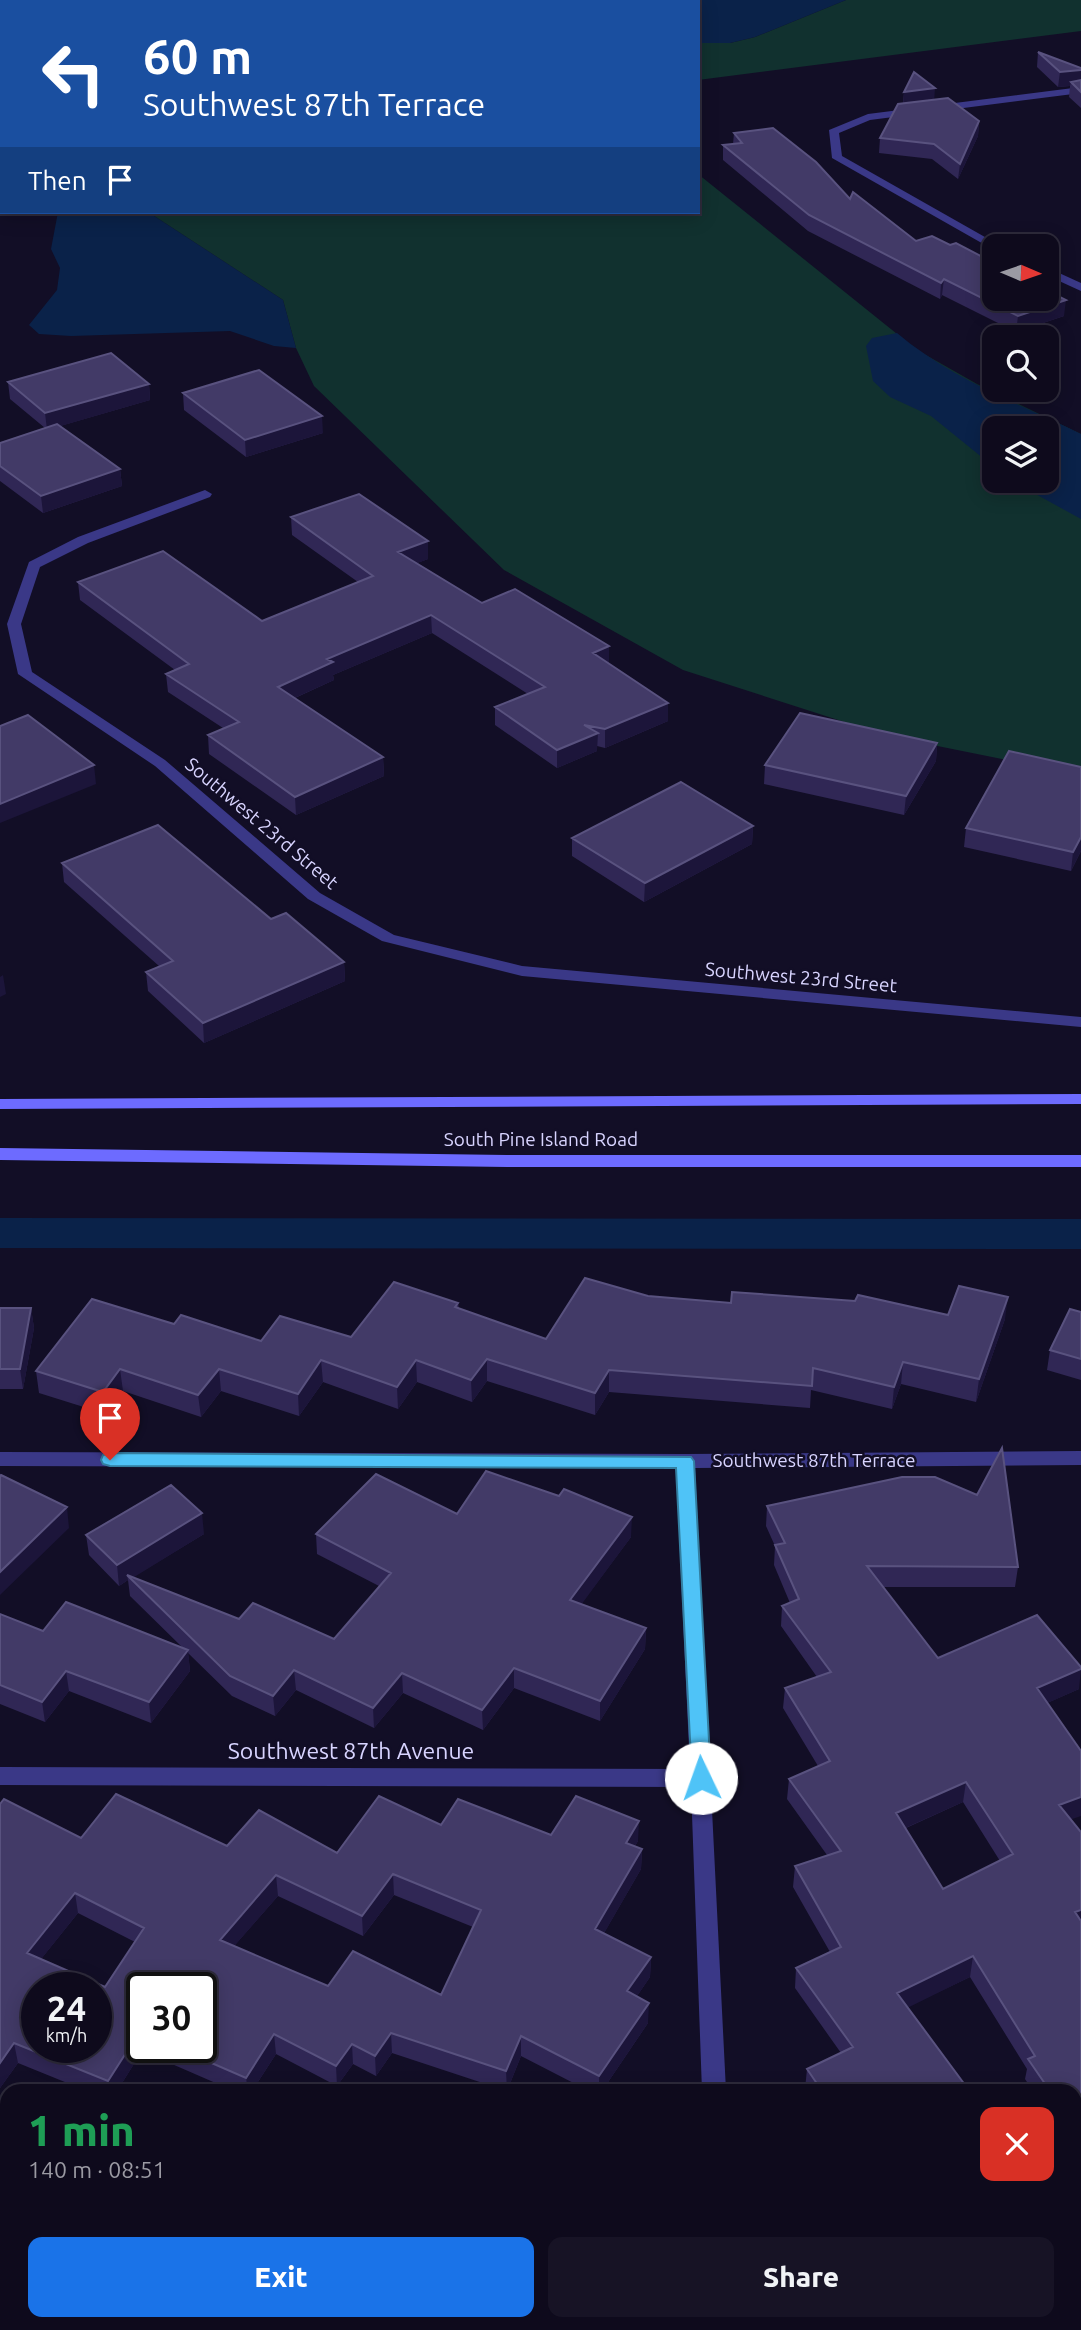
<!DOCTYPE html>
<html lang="en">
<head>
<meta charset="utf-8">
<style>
  body { margin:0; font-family:Ubuntu,sans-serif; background:#171325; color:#f1f3f6; height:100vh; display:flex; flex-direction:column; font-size:26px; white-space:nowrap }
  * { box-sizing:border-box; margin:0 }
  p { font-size:23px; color:#9b9aa3 }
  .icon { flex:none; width:38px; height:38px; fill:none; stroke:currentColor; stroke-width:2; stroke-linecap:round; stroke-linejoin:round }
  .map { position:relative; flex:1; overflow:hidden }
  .sheet { position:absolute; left:0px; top:2084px; width:1082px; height:247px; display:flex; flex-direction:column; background:#0e0a1c; border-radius:21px 21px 0 0; box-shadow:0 4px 18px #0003,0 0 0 2px #2e2b3b }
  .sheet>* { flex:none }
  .top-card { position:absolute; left:0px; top:0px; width:700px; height:214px; box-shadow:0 4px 18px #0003,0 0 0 2px #2e2b3b; background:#1a4fa0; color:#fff; overflow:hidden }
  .needle { width:46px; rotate:92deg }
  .buttons { position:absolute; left:982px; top:234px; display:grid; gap:14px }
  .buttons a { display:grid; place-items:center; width:77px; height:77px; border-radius:14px; background:#0e0a1c; box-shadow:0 4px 18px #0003,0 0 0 2px #2e2b3b; font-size:35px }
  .speed { position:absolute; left:21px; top:1972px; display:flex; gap:14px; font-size:35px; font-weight:700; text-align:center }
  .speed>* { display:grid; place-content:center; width:91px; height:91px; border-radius:50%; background:#0e0a1c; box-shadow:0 4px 18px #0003,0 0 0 2px #2e2b3b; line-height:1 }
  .speed small { font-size:18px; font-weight:400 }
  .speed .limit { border:4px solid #111; border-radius:10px; background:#fff; color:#111 }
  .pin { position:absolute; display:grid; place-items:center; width:60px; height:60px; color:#fff; margin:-72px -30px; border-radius:50% 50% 50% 0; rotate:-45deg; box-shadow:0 0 7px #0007 }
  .pin .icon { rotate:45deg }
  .me { position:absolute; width:77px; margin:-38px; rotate:357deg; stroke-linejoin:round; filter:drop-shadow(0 0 5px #0008) }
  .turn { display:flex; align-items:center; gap:24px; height:147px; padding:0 28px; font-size:32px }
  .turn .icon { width:91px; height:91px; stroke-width:2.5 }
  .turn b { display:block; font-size:49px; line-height:60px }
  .then { display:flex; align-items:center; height:66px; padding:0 28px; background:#0003; gap:14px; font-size:26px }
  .round { display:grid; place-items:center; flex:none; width:74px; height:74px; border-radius:14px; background:#171325 }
  .head { display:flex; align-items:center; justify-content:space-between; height:119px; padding:0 28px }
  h1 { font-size:42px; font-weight:800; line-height:52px; color:#1e9e55 }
  .button { display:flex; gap:14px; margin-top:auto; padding:14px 28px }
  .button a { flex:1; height:80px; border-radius:14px; background:#1a73e8; color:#fff; font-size:28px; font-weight:800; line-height:80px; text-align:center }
  .button a+a { background:#171325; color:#f1f3f6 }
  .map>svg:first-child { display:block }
  .green { fill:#11312f; fill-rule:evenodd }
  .water { fill:#0a2249 }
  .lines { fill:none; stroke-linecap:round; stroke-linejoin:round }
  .canal { fill:#0a2249; fill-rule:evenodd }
  .minor { fill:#3a3887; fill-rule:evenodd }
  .tertiary { fill:#3a3887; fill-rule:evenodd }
  .secondary { fill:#6d6bff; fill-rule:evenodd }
  .wall { fill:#302755; fill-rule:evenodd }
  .shaded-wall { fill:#1c153a }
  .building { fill:#423a67; stroke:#59527f; stroke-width:2; fill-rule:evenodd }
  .route { fill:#4fc3f7; stroke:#337fa1; stroke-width:2 }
  .labels { text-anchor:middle; stroke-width:5; stroke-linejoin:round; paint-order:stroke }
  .street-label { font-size:19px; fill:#d8d4ff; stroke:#120e26 }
  .near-street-label { font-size:23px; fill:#d8d4ff; stroke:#120e26 }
</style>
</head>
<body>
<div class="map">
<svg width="1081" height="2330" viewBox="0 0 1081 2330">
  <rect width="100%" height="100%" fill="#120e26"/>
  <!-- green -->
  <path class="green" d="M846,0H1081V31L698,80V43H730L755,37Z
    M698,174L917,350L977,384L1081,434V775L888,736L683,670L504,570L314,386L296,348L283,300L148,212H698ZM994,429H1046V481H994Z"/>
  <!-- water -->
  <path class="water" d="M614,0H846L755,37L730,43H698V2H608Z
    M58,212H148L283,300L296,348L274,346L230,331L71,336L39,334L29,325L57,290L60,268L51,249Z
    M897,333C950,378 1019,404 1081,434V519L1012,481H1046V429H994V467L931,416L890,397L873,381L866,346L872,338Z"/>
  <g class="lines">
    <!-- canal -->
    <path class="canal" d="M0,1218L1081,1219V1249L0,1248Z"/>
    <!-- minor -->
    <path class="minor" d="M1081,87V93L870,120L839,133L842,156L999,245L1001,247H994V250L832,158L829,130L868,114Z
      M1046,267L1081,283V291L1046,275Z
      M205,490L212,494L210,497L88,543L40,567L21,624L32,672L165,760L320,893L394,935L522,966L1081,1017V1027L522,976L382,941L308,899L155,766L18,674L7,624L29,562L78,537Z
      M1081,1451V1465L695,1468L726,2091H702L691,1787L0,1785V1767L690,1769L676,1468L0,1466V1452L685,1454Z
      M0,2151H7V2173H0Z
      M714,2324H740L741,2330H715Z"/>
    <!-- tertiary -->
    <path class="tertiary" d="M26,0H36L25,2Z
      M0,74H2L0,85Z"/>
    <!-- secondary -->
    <path class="secondary" d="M1081,1094V1104L0,1109V1099Z
      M0,1148L507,1155H1081V1167H507L0,1160Z"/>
  </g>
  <!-- wall -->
  <path class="wall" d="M1038,52L1081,68V108L1069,97L1070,86L1058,87L1037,67Z
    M904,92L934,99L979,121L978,136L958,179L932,159L879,153L880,138L903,103Z
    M734,133L850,199L916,241L1064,316L1016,332L942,295L940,299L808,231L723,160V145L733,144Z
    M8,382L149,384L150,400L60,426L120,469L122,486L43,513L0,481V443L45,428L10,399Z
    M183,393L323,433L246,457L184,410Z
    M291,517L428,559L417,563L482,603L609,664L668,721L605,748L597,746V751L557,768L495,725V707L528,694L432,633L333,675L334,680L295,698L383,757L384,776L296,815L209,754L208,735L223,728L168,692L166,674L175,670L80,600L78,582L262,621L358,582L292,535Z
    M937,743L936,761L904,815L764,784L765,765Z
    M753,826L752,844L644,902L572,856V838Z
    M966,828L1081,851L1071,871L964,847Z
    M62,863L271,919L344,962L345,981L204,1043L148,991L146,972L159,966L64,882Z
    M648,1296L731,1303L1005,1319L976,1402L901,1384L892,1409L811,1390L810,1408L609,1392L595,1415L487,1381L472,1402L417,1382L398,1409L323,1382L299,1416L221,1391L201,1417L123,1391L106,1414L39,1393L36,1371L174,1324L261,1341L351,1337L458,1303L459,1309L546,1339Z
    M0,1308H31L34,1328L23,1389H0Z
    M1081,1312V1380L1047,1370L1050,1350Z
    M767,1506L1018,1567L1015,1587H883L938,1658L1079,1689L1047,1703L1071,1820L1081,1832V2330H1067L1064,2324H1074V2160L1077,2158L1074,2154V2091H1033L1025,2079L1027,2069L970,1977L907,2007L967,2091H806L805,2089L807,2069L841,2053L795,1988L796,1968L830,1952L793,1887L795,1866L827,1855L787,1799L789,1779L818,1766L783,1708L785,1688L817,1677L781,1626L782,1606L790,1603L774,1565L775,1546L766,1526ZM963,1802L1000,1861L943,1889L906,1828Z
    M457,1514L631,1537L581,1604L646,1628L645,1649L600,1721L514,1688L483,1730L403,1693L374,1728L296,1690L275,1716L232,1696L188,1653L190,1671L151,1723L69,1691L45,1722L0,1704V1614L43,1631L183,1648L130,1596L128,1580L119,1586L89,1555L86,1535L204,1534L133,1577L239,1619L334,1639L379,1586L317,1554L316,1534Z
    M0,1804L81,1838L337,1853L441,1825L551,1835L638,1841L635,1846L642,1849L641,1869L604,1933L651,1957L650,1977L637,1996L648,2023L602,2091H589L521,2056L507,2091L392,2053L376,2076L353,2064L337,2086L276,2054L252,2091H234L142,2051L117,2091H87L18,2063L0,2088ZM394,1895L473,1927L441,1995L328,1986L234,1946L278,1896L363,1936ZM78,1913L135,1942L105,1987L41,1959ZM142,1988L201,2048H142Z
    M0,2221L7,2224V2324H225L220,2330H8L0,2326Z
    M258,2324H369L366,2330H274Z
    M407,2324H664L661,2330H418Z
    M874,2324H999L989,2330H878Z"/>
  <!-- shaded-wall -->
  <path class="shaded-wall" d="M1081,70V85L1071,82L1070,86L1058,87L1060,72Z
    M935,88L934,103L903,107L904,92Z
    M979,121L978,136L958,179L960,164Z
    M944,279L942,295L940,299L941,283Z
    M1066,300L1064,316L1016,332L1018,316Z
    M149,384L150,400L47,430L45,413Z
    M322,416L323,433L246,457L245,440Z
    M120,469L122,486L43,513L41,496Z
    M428,541V559L399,570L398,552Z
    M431,615L432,633L333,675L334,680L279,705L278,687L327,659Z
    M609,646V664L593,653Z
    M668,703V721L605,748V729Z
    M598,733L597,751L557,768V750Z
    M937,743L936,761L904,815L906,796Z
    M383,757L384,776L296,815L295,797Z
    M94,765L96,784L0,823V804Z
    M753,826L752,844L644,902L645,883Z
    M1081,837V851L1071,871L1073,852Z
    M344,962L345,981L204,1043L203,1023Z
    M3,975L6,994L0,997V977Z
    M1008,1297L1005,1319L976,1402L979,1379Z
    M31,1308L34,1328L23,1389L20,1369Z
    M487,1359V1381L472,1402L471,1380Z
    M321,1360L323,1382L299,1416L298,1394Z
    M416,1360L417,1382L398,1409L397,1387Z
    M903,1362L901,1384L892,1409L894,1387Z
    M120,1369L123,1391L106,1414L103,1392Z
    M219,1369L221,1391L201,1417L198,1395Z
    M609,1370V1392L595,1415V1393Z
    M67,1507L69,1528L0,1595V1572Z
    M202,1513L204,1534L131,1579L127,1575L128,1580L119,1586L117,1565Z
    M632,1517L631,1537L570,1620V1600Z
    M646,1628L645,1649L600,1721V1701Z
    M188,1650L190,1671L151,1723L149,1702Z
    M514,1668V1688L483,1730L482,1710Z
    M1081,1669L1079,1689L1034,1709L1037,1688Z
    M294,1670L296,1690L275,1716L273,1696Z
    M66,1671L69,1691L45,1722L42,1702Z
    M402,1673L403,1693L374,1728L373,1708Z
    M966,1782L963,1802L894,1833L896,1813Z
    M1081,1797V1816L1055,1825L1059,1805Z
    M639,1821L638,1841L625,1863L626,1843Z
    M642,1849L641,1869L595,1949V1929Z
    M393,1874L394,1895L363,1936L362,1916Z
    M276,1875L278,1896L222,1960L220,1940Z
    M75,1893L78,1913L30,1973L27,1953Z
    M1081,1910V1928L1075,1912Z
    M973,1956L970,1977L895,2014L897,1993Z
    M651,1957L650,1977L627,2011V1991Z
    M649,2003L648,2023L602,2091H599V2076Z
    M140,2031L142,2051L117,2091H109L108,2081Z
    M391,2033L392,2053L376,2076L375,2056Z
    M274,2034L276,2054L252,2091H248L246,2078Z
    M521,2036V2056L507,2091L506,2071Z
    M14,2043L18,2063L0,2088V2063Z
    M352,2044L353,2064L337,2086L336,2066Z
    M87,2324H100L101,2330H83Z
    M205,2324H225L220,2330H200Z
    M357,2324H369L366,2330H354Z
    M654,2324H664L661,2330H650Z
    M969,2324H999L989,2330H959Z"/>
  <!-- building -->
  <path class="building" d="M1038,52L1081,68V70L1060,72Z
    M914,72L935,88L904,92Z
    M1081,80V92L1071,82Z
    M948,98L979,121L960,164L934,144L880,138L898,104Z
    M773,128L816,162L850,199L853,192L916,241L932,236L950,245L956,243L994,263V299H1046V290L1066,300L1018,316L944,279L941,283L809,215L723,145L742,143L734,133Z
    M111,353L149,384L45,413L8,382Z
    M259,370L322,416L245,440L183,393Z
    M57,424L120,469L41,496L0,466V443Z
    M359,494L428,541L398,552L482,603L515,589L609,646L593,653L668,703L605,729L584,725L598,733L557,750L495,707L545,687L431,615L327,659L333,662L278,687L383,757L295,797L208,735L239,722L166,674L189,664L78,582L163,551L262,621L373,576L291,517Z
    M800,713L937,743L906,796L765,765Z
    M28,715L94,765L0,804V726Z
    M1009,751L1081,767V837L1073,852L966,828Z
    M681,782L753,826L645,883L572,838Z
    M158,825L271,919L286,913L344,962L203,1023L146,972L173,961L62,863Z
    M585,1278L648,1296L731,1303L732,1292L855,1301L858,1295L948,1315L959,1286L1008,1297L979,1379L903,1362L894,1387L813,1368L812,1386L609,1370L595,1393L487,1359L471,1380L416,1360L397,1387L321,1360L298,1394L219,1369L198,1395L120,1369L103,1392L36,1371L92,1299L174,1324L181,1315L261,1341L280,1316L351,1337L394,1282L458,1303L455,1307L546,1339Z
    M0,1308H31L20,1369H0Z
    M1070,1309L1081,1312V1359L1050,1350Z
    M1002,1448L1018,1567L867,1566L938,1658L1037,1615L1081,1667V1669L1037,1688L1081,1751V1797L1059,1805L1081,1832V1910L1075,1912L1081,1921V2138L1074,2128V2091H1050L1028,2059L1035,2056L973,1956L897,1993L968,2089L963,2091H822L807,2069L853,2047L796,1968L841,1947L795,1866L841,1851L789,1779L830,1761L785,1688L831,1672L782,1606L799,1599L775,1545L785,1543L767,1506L902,1477H935L977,1495ZM966,1782L1013,1854L943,1889L896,1813Z
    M486,1471L559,1496L564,1489L632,1517L570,1600L646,1628L600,1701L514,1668L482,1710L402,1673L373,1708L294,1670L273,1696L230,1676L127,1575L239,1619L253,1603L334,1639L391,1573L316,1534L376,1474L457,1514Z
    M1,1475L67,1507L0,1572V1476Z
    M171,1485L202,1513L117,1565L86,1535Z
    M66,1602L188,1650L149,1702L66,1671L42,1702L0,1685V1614L43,1631Z
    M116,1794L227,1846L259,1810L337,1853L379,1796L441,1825L458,1799L551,1835L576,1796L639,1821L626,1843L642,1849L595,1929L651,1957L627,1991L649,2003L599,2076L521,2036L506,2071L391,2033L375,2056L352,2044L336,2066L274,2034L246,2078L177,2048H201V1988H142V2032L140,2031L108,2081L14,2043L0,2063V1804L4,1799L81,1838ZM393,1874L481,1910L441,1995L353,1951L328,1986L220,1940L276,1875L362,1916ZM75,1893L144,1928L105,1987L27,1953ZM37,1988H96V2048H37Z
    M1081,2157V2327L1074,2316V2160Z
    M0,2221L7,2224V2311L0,2307Z
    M30,2324H87L83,2330H40Z
    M119,2324H205L200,2330H128Z
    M310,2324H357L354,2330H325Z
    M443,2324H654L650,2330H454Z
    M891,2324H969L959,2330H895Z"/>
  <!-- route -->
  <path class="route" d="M110,1453L691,1457L694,1461L711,1778L708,1783L701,1786L694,1783L692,1778L676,1468L110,1466L103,1464L101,1460L103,1455Z"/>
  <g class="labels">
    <!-- street labels -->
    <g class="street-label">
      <text transform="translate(262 823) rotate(40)" y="7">Southwest 23rd Street</text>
      <text transform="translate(801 977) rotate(5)" y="7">Southwest 23rd Street</text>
      <text x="541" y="1146">South Pine Island Road</text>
      <text x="814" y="1467">Southwest 87th Terrace</text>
    </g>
    <!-- near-street labels -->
    <g class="near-street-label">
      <text x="351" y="1759">Southwest 87th Avenue</text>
    </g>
  </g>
</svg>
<div class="buttons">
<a><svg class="needle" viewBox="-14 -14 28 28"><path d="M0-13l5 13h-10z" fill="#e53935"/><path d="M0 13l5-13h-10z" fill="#9b9aa3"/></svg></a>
<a><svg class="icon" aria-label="search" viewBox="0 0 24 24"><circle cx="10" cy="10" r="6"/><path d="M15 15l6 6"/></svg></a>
<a><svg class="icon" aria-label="layers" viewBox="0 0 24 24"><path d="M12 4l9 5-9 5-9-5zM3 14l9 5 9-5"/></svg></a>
</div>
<div class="speed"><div>24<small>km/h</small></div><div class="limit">30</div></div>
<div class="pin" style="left:110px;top:1460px;background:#d93025"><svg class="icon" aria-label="arrive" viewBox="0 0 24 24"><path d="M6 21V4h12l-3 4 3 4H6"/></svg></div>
<svg class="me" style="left:701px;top:1778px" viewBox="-20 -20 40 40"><circle r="19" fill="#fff"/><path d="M0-13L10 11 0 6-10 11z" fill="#4fc3f7"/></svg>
<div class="top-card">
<div class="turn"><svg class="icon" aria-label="left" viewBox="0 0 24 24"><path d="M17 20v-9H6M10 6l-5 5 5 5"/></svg><div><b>60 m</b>Southwest 87th Terrace</div></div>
<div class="then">Then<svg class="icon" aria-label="arrive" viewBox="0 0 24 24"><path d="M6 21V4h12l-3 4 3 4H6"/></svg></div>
</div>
<section class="sheet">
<div class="head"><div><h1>1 min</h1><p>140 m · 08:51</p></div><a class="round" style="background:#d93025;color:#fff"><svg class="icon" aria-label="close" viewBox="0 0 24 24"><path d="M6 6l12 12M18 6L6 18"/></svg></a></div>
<div class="button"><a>Exit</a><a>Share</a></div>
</section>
</div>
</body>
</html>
